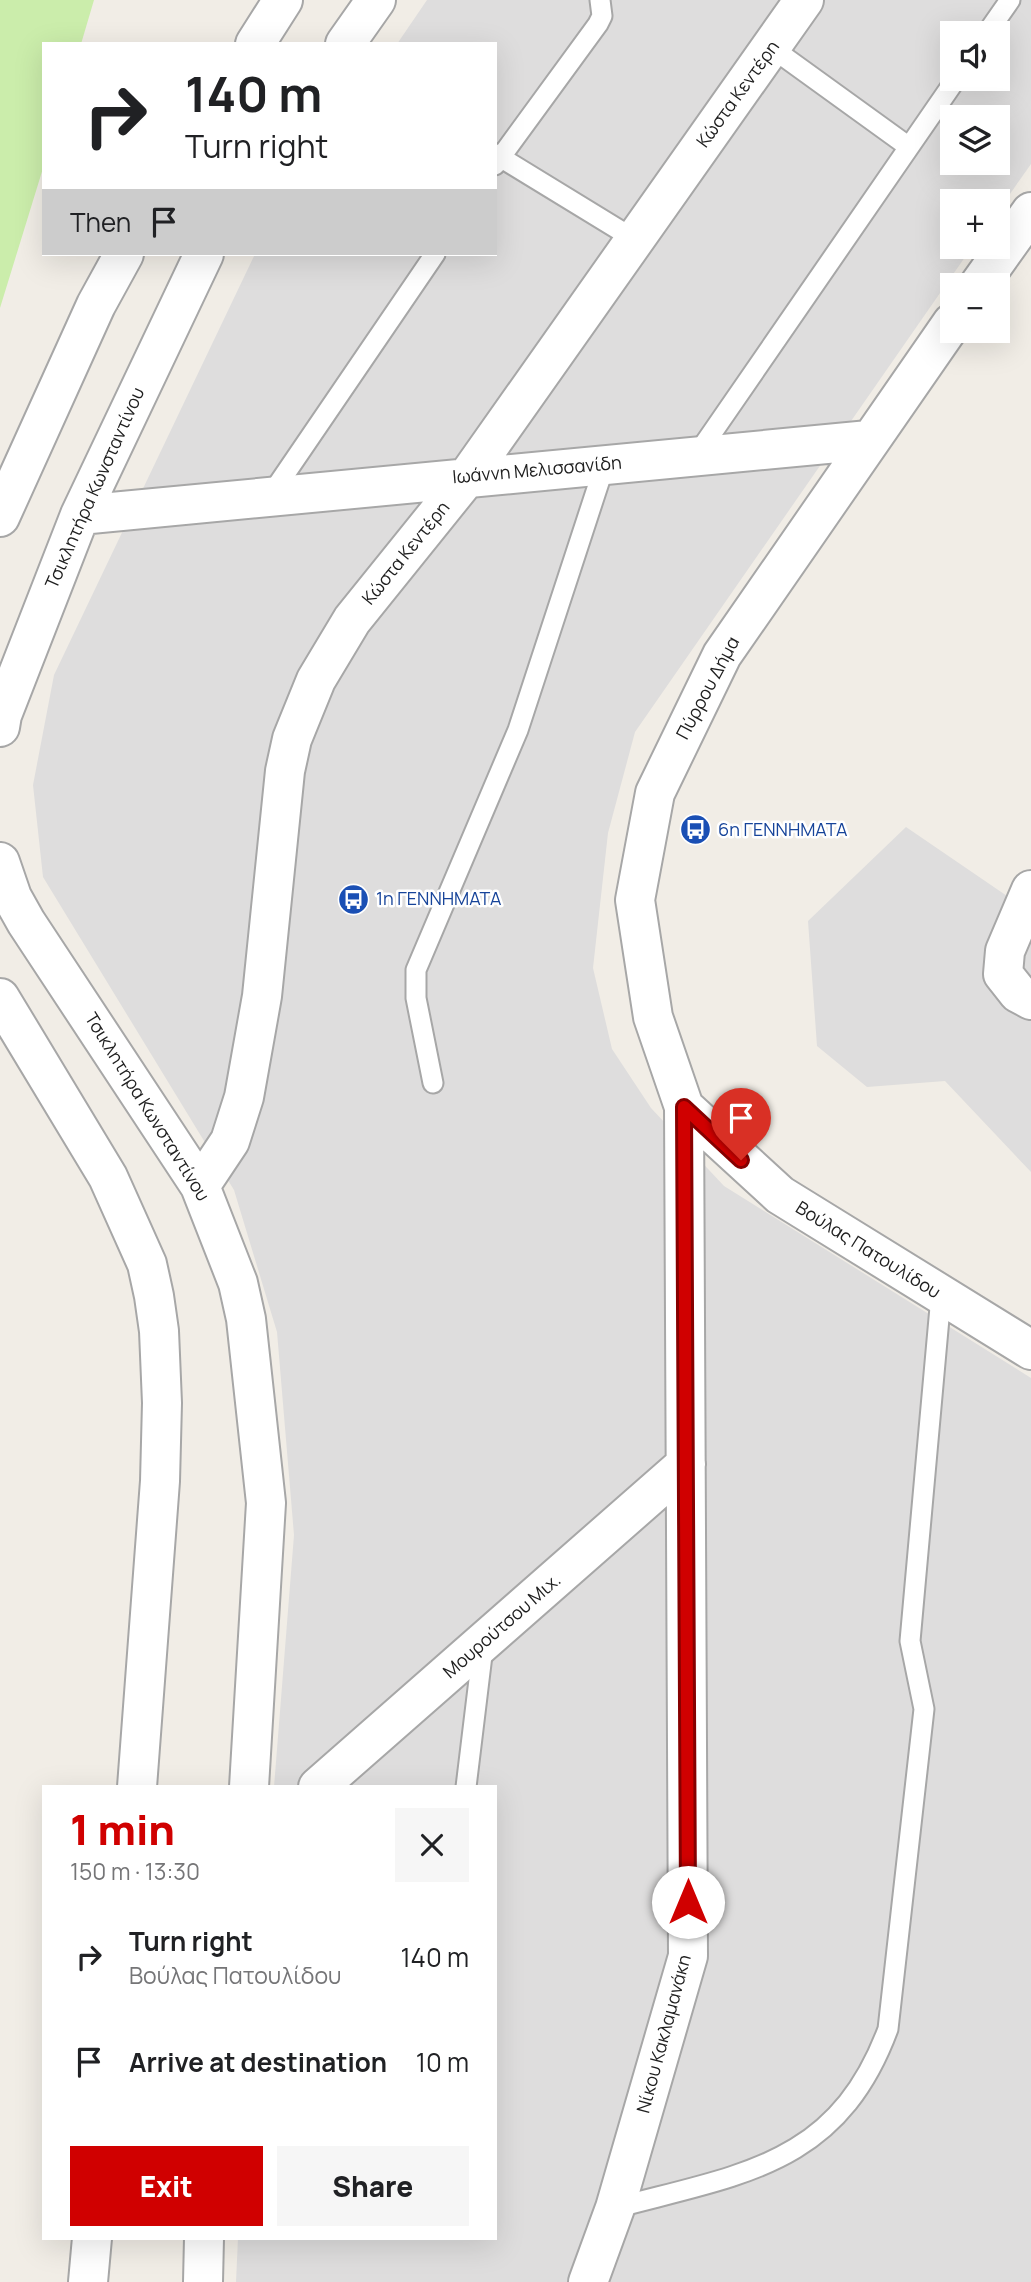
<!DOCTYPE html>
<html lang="en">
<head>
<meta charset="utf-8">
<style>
  body { margin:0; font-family:Manrope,sans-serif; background:#f6f6f6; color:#202124; height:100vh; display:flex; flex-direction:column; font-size:26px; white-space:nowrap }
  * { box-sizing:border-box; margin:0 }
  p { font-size:23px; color:#757577 }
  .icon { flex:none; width:38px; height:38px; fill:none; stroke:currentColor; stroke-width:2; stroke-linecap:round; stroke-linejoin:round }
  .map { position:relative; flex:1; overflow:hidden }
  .details { position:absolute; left:42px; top:1785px; width:455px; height:455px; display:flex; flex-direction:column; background:#fff; border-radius:0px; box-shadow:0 7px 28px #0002 }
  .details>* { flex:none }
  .guide { position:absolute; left:42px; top:42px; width:455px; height:214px; border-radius:0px; box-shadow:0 7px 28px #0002; background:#fff; color:#202124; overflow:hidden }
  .tools { position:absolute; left:940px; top:21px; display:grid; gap:14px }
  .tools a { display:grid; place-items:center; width:70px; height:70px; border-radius:0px; background:#fff; box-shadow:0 7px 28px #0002; font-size:35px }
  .pin { position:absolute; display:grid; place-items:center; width:60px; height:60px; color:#fff; margin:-72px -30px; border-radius:50% 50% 50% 0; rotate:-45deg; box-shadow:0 0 7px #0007 }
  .pin .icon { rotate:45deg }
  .me { position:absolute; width:77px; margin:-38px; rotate:0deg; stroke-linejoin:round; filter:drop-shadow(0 0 5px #0008) }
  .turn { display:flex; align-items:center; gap:24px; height:147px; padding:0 28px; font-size:32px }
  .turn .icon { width:91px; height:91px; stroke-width:2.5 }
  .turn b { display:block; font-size:49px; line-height:60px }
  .then { display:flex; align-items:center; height:66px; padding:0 28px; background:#0003; gap:14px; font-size:26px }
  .round { display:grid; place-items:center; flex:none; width:74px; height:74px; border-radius:0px; background:#f6f6f6 }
  .summary { display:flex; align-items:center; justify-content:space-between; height:119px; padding:0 28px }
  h1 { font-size:42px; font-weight:800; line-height:52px; color:#d00000 }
  .button { display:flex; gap:14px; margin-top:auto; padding:14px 28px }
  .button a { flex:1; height:80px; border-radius:0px; background:#d00000; color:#fff; font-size:28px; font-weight:800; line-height:80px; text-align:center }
  .button a+a { background:#f6f6f6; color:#202124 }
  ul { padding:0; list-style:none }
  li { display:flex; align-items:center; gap:21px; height:105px; padding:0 28px }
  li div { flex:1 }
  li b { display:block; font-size:26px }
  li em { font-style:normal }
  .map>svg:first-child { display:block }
  .residential { fill:#dedddd; fill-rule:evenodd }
  .grass { fill:#cbedab }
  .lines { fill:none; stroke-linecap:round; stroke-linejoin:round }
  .lane-casing { stroke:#a7a7a7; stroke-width:23 }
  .street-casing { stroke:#a7a7a7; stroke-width:42 }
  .lane { stroke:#fff; stroke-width:19 }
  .street { stroke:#fff; stroke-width:38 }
  .route-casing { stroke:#870000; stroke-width:18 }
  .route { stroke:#d00000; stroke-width:12 }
  .labels { text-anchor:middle; stroke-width:5; stroke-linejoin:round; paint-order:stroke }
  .street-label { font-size:18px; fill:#202020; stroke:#fff }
  .transit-label { font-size:18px; fill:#164399; stroke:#fff; text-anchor:start }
</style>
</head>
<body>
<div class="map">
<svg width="1031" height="2282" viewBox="0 0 1031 2282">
  <rect width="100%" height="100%" fill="#f1ede6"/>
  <!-- residential -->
  <path class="residential" d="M427,0H1031V164L998,211V201H952V247H972L635,732L608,833L593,968L612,1049L651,1108L724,1186L1031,1378V2282H236L238,2238H495V1787H274L294,1535L277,1332L234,1190L43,877L33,785L54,675L255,254H495V44H397ZM952,33H998V79H952ZM952,117H998V163H952Z
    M906,827L1029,911L1031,908V1172L945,1081L867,1087L817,1046L808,921Z"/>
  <!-- grass -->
  <path class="grass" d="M0,0H94L81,44H44V165L0,308Z"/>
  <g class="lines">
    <defs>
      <path id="lane" d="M987,33L1010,0
        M772,48L909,147
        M495,154L634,239
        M495,165L598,24L602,16L600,0
        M696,456L956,79
        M270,496L435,254
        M433,1083L416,998V970L518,730L605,464
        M466,1787L483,1647
        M615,2208C741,2174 837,2166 888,2029L924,1709L910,1641L941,1296"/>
      <path id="street" d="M255,44L283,0
        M345,44L376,0
        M979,285L1031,212
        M80,515L869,440
        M0,517L96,305L124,254
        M0,727L2,715L80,515L204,254
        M0,862L12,897L26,922L200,1186L238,1283L246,1319L266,1503L249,1787
        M1031,890L1005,951L1003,974L1018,993L1031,1000
        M0,998L108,1177L147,1264L154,1296L159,1331L162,1403L160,1481L137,1787
        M684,1107L780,1195L1031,1350
        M200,1186L230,1141L244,1097L262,996L285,771L292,739L316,680L352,620L468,476L804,0
        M318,1787L686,1464
        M88,2282L92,2238
        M203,2282L204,2238
        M588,2282L615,2208L688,1956L684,1107L653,1017L635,900L655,793L722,655L952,323"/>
    </defs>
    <!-- lane casing -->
    <use href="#lane" class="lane-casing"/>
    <!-- street casing -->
    <use href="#street" class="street-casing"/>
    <!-- lane -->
    <use href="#lane" class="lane"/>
    <!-- street -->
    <use href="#street" class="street"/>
  </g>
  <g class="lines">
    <defs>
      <path id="route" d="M688,1902L684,1107L741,1160"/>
    </defs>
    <!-- route casing -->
    <use href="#route" class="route-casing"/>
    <!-- route -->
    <use href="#route" class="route"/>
  </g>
  <!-- icons -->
  <defs>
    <symbol id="bus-disc" viewBox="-11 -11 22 22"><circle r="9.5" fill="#1a4fb4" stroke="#fff"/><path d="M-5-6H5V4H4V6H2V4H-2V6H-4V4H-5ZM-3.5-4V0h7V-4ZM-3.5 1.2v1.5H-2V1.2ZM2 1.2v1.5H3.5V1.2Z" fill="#fff"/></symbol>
  </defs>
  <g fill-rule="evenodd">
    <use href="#bus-disc" x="678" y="812" width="35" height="35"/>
    <use href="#bus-disc" x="336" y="882" width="35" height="35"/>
  </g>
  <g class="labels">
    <!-- street labels -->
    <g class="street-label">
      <text transform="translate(738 94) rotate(-54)" y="6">Κώστα Κεντέρη</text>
      <text transform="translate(537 470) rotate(-5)" y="6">Ιωάννη Μελισσανίδη</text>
      <text transform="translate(95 488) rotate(-66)" y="6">Τσικλητήρα Κωνσταντίνου</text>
      <text transform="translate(406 553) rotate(-51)" y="6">Κώστα Κεντέρη</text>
      <text transform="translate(708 688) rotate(-62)" y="6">Πύρρου Δήμα</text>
      <text transform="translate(147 1107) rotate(58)" y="6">Τσικλητήρα Κωνσταντίνου</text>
      <text transform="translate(868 1250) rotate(32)" y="6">Βούλας Πατουλίδου</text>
      <text transform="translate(502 1626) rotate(-41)" y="6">Μουρούτσου Μιχ.</text>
      <text transform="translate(664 2034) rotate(-75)" y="6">Νίκου Κακλαμανάκη</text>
    </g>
    <!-- transit labels -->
    <g class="transit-label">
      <text x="718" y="836">6η ΓΕΝΝΗΜΑΤΑ</text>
      <text x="376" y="905">1η ΓΕΝΝΗΜΑΤΑ</text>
    </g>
  </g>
</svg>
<div class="tools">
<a><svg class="icon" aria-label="sound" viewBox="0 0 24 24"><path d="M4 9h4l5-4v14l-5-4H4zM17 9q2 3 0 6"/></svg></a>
<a><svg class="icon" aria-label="layers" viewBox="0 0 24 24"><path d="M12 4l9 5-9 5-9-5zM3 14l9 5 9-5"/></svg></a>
<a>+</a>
<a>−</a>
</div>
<div class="pin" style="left:741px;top:1160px;background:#d93025"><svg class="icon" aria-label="arrive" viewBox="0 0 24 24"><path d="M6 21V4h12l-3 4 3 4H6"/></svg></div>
<svg class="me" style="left:688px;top:1902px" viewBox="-20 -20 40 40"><circle r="19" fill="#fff"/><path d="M0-13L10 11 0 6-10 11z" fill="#d00000"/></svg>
<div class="guide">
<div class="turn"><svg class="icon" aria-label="right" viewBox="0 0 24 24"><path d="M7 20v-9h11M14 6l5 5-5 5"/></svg><div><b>140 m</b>Turn right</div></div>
<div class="then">Then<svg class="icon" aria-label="arrive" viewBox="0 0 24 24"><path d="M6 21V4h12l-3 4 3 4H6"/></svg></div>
</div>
<section class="details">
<div class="summary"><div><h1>1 min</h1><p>150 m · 13:30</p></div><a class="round"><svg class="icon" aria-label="close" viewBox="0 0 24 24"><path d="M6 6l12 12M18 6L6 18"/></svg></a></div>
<ul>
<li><svg class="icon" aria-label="right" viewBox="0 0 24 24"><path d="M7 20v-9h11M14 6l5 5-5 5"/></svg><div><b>Turn right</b><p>Βούλας Πατουλίδου</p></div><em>140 m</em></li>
<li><svg class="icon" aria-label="arrive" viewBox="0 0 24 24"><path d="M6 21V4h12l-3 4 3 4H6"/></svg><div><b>Arrive at destination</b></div><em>10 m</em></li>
</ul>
<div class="button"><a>Exit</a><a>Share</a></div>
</section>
</div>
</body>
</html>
